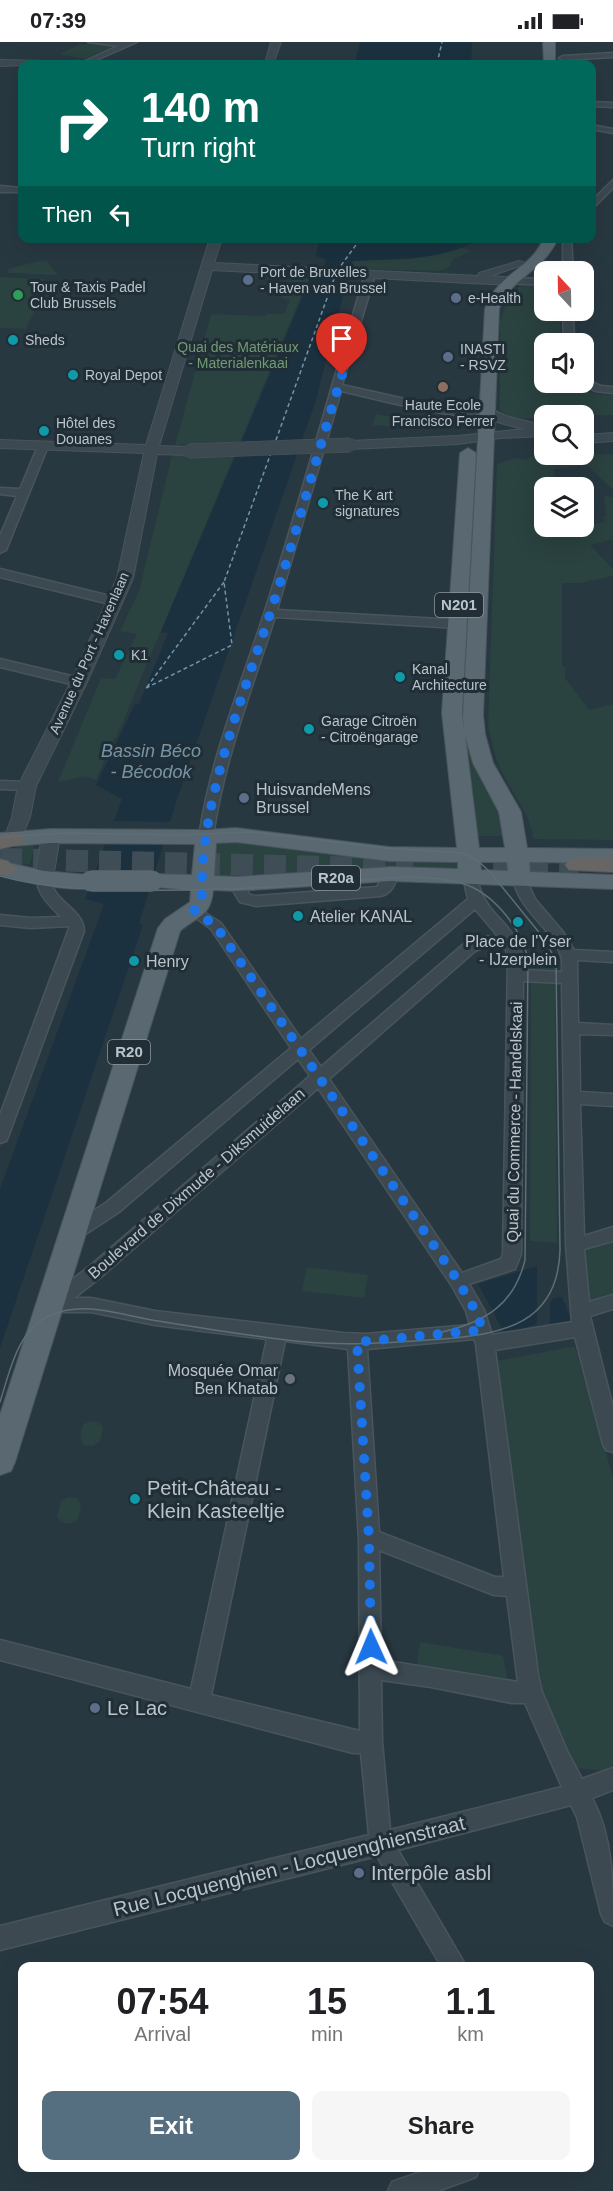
<!DOCTYPE html>
<html lang="en">
<head>
<meta charset="utf-8">
<style>
  body { margin:0; font-family:Helvetica,sans-serif; background:#f6f6f6; color:#202124; height:100vh; display:flex; flex-direction:column; font-size:22px; white-space:nowrap }
  * { box-sizing:border-box; margin:0 }
  p { font-size:20px; color:#757577 }
  .icon { flex:none; width:33px; height:33px; fill:none; stroke:currentColor; stroke-width:2; stroke-linecap:round; stroke-linejoin:round }
  .map { position:relative; flex:1; overflow:hidden }
  .panel { position:absolute; left:18px; top:1920px; width:576px; height:210px; display:flex; flex-direction:column; background:#fff; border-radius:12px; box-shadow:0 6px 24px #0002 }
  .panel>* { flex:none }
  .top-card { position:absolute; left:18px; top:18px; width:578px; height:183px; border-radius:12px; box-shadow:0 6px 24px #0002; background:#00695c; color:#fff; overflow:hidden }
  .needle { width:39px; rotate:338deg }
  .fabs { position:absolute; left:534px; top:219px; display:grid; gap:12px }
  .fabs a { display:grid; place-items:center; width:60px; height:60px; border-radius:12px; background:#fff; box-shadow:0 6px 24px #0002; font-size:30px }
  .pin { position:absolute; display:grid; place-items:center; width:51px; height:51px; color:#fff; margin:-62px -26px; border-radius:50% 50% 50% 0; rotate:-45deg; box-shadow:0 0 6px #0007 }
  .pin .icon { rotate:45deg }
  .me { position:absolute; width:66px; margin:-33px; rotate:359deg; stroke-linejoin:round; filter:drop-shadow(0 0 4px #0008) }
  .turn { display:flex; align-items:center; gap:21px; height:126px; padding:0 24px; font-size:27px }
  .turn .icon { width:78px; height:78px; stroke-width:2.5 }
  .turn b { display:block; font-size:42px; line-height:51px }
  .then { display:flex; align-items:center; height:57px; padding:0 24px; background:#0003; gap:12px; font-size:22px }
  .eta { display:flex; justify-content:space-evenly; align-items:center; height:102px; text-align:center }
  .eta b { font-size:36px; font-weight:700; line-height:42px }
  .cta { display:flex; gap:12px; margin-top:auto; padding:12px 24px }
  .cta a { flex:1; height:69px; border-radius:12px; background:#556f81; color:#fff; font-size:24px; font-weight:700; line-height:69px; text-align:center }
  .cta a+a { background:#f6f6f6; color:#202124 }
  .status { display:flex; justify-content:space-between; align-items:center; height:42px; padding:0 30px; background:#fff; direction:ltr }
  .status svg { height:16px; fill:currentColor }
  .map>svg:first-child { display:block }
  .green { fill:#2a4240 }
  .water { fill:#1b313f }
  .pier { fill:#283841 }
  .lines { fill:none; stroke-linecap:round; stroke-linejoin:round }
  .ferry { stroke:#7495a8; stroke-width:1.5; stroke-dasharray:4 3; stroke-linecap:butt }
  .trunk-tunnel { stroke:#3e4d56; stroke-width:22; stroke-dasharray:22 11; stroke-linecap:butt }
  .minor-casing { stroke:#49555d; stroke-width:3 }
  .tertiary-casing { stroke:#49555d; stroke-width:2 }
  .primary-casing { stroke:#49555d; stroke-width:2 }
  .trunk-casing { stroke:#47545b; stroke-width:2 }
  .minor { fill:#3c4951; fill-rule:evenodd }
  .tertiary { fill:#3c4951; fill-rule:evenodd }
  .primary { fill:#5a6871; fill-rule:evenodd }
  .trunk { fill:#686665; fill-rule:evenodd }
  .tram { stroke:#5e6e77; stroke-width:1.5 }
  .tertiary-bridge-casing { stroke:#49555d; stroke-width:15; stroke-linecap:butt }
  .primary-bridge-casing { stroke:#49555d; stroke-width:22; stroke-linecap:butt }
  .tertiary-bridge { stroke:#3c4951; stroke-width:14 }
  .primary-bridge { stroke:#5a6871; stroke-width:21 }
  .route { stroke:#1a73e8; stroke-width:10; stroke-dasharray:0 18 }
  .service-dot { fill:#5c6f8a; stroke:#212e36; stroke-width:2 }
  .leisure-dot { fill:#2e9e5b; stroke:#212e36; stroke-width:2 }
  .culture-dot { fill:#0f9aa8; stroke:#212e36; stroke-width:2 }
  .education-dot { fill:#8d6e63; stroke:#212e36; stroke-width:2 }
  .worship-dot { fill:#6b7280; stroke:#212e36; stroke-width:2 }
  .labels { text-anchor:middle; stroke-width:6; stroke-linejoin:round; paint-order:stroke }
  .far-poi-label { font-size:14px; fill:#b9c4cb; stroke:#212e36; text-anchor:start }
  .far-park-label { font-size:14px; fill:#719b72; stroke:#212e36 }
  .far-street-label { font-size:14px; fill:#b9c4cb; stroke:#212e36 }
  .shield { fill:#212e36; stroke:#8b979e; stroke-width:1.5 }
  .shield-label { font-size:15px; font-weight:bold; fill:#b9c4cb }
  .poi-label { font-size:16px; fill:#b9c4cb; stroke:#212e36; text-anchor:start }
  .street-label { font-size:16px; fill:#b9c4cb; stroke:#212e36 }
  .water-label { font-size:18px; font-style:italic; fill:#7495a8; stroke:#212e36 }
  .near-poi-label { font-size:20px; fill:#b9c4cb; stroke:#212e36; text-anchor:start }
  .near-street-label { font-size:20px; fill:#b9c4cb; stroke:#212e36 }
</style>
</head>
<body>
<div class="status"><b>07:39</b><svg viewBox="0 0 49 12"><path d="M0 12V9h3v3zM5 12V6h3v6zM10 12V3h3v9zM15 12V0h3v12zM26 1h20v11H26zM47 4h2v5h-2z"/></svg></div>
<div class="map">
<svg width="613" height="2149" viewBox="0 0 613 2149">
  <rect width="100%" height="100%" fill="#283841"/>
  <!-- green -->
  <path class="green" d="M80,2L118,3L85,17L60,12Z
    M462,206L471,209L454,217L448,226L438,229L350,227L353,219L412,217Z
    M38,219H47L58,233L8,231L9,227Z
    M0,235L44,237L33,261H38L26,287L0,286Z
    M292,236H312L307,240L116,696H114L96,738L86,734L58,740L101,636L115,637L137,592L120,589L139,549L172,413H187L191,402L175,403L211,272L266,274L267,272H284L290,258L282,256L286,239H292Z
    M521,243L544,246V268L560,269L561,301L544,302V340L575,341L593,352L613,353V373L544,374V376C529,376 512,379 500,368V280L508,256Z
    M376,372L416,380V386L373,383Z
    M613,412V448L587,423L554,427L556,445L544,446V484L558,485L560,491L563,492L606,479L602,475L606,473L604,454L613,455V497L590,503L613,527V534L580,541H562V625H565V636L589,668L613,662V798L536,797L533,795C529,770 514,754 503,732C495,716 491,700 488,683L497,422L515,416L527,418L529,415Z
    M466,697L498,761L506,794H476L474,753L463,698Z
    M222,798L408,819L409,822L411,821L412,819H455L459,823L455,828L245,839L214,835L213,831L216,803Z
    M25,802L34,805L30,822L20,823L5,817L8,808Z
    M531,920L553,921L555,925L557,1201L530,1199Z
    M613,1199V1256C604,1258 595,1263 587,1258L582,1205Z
    M307,1225L368,1233L364,1256L302,1249Z
    M570,1305H575L613,1435V1729L573,1726L534,1637L492,1320Z
    M90,1379L99,1380L103,1386L100,1399L93,1404L84,1403L80,1396L83,1383Z
    M68,1455L77,1456L81,1463L78,1477L70,1482L61,1480L57,1474L61,1459Z
    M420,1600L503,1614L508,1639L417,1623Z"/>
  <!-- water -->
  <path class="water" d="M360,0H472L471,22H355Z
    M319,197H481C437,220 400,216 352,219L315,361L177,757L139,882L143,883L0,1306V1147L104,862L85,857L122,757L96,743L135,662H139L168,591L161,590L310,237L321,234L326,218L316,214Z
    M537,1224V1282L505,1292L478,1242Z
    M562,1255L572,1280L550,1284V1261L553,1256Z"/>
  <!-- pier -->
  <path class="pier" d="M114,779L171,780L165,800L107,798Z"/>
  <g class="lines">
    <!-- ferry -->
    <path class="ferry" d="M437,22L442,0
      M337,229L361,196
      M276,398L335,234
      M147,645L224,540
      M146,646L232,603L224,540L271,411"/>
    <!-- trunk-tunnel -->
    <path class="trunk-tunnel" d="M0,817L413,827
      M493,829L578,831"/>
    <defs>
      <path id="minor" d="M88,0H137L87,22H79L118,4Z
        M613,11V15L563,18L559,16L563,14Z
        M591,60L613,61V65L591,64Z
        M591,83L613,87V91L591,87Z
        M613,138V146L591,168V160Z
        M0,144L22,146V150H0Z
        M563,196H571L573,230H563Z
        M370,229L375,232L342,343L450,367L472,369L477,372C465,381 361,353 341,349L277,568L458,578L464,582L458,586L275,575C252,646 223,721 213,795L206,799L201,798L199,795C210,719 240,645 264,572C300,460 331,345 365,232Z
        M512,236L544,237V243L509,241V237Z
        M563,268H573L574,302H564Z
        M584,336L601,344L613,345V351L595,349L580,341L584,340Z
        M43,401L48,404L6,508L0,511V494L17,454L0,452V446L20,447L38,404Z
        M0,527L118,556L120,559L114,563L0,535Z
        M0,617L84,637L85,640L79,644L0,625Z
        M0,739L27,740L34,744L27,748L0,747Z
        M391,827L398,832C395,842 392,851 381,854L256,864L240,860L229,842L236,837L241,839L250,853L256,854L377,845L386,829Z
        M470,830L477,835C484,879 524,881 523,928L562,930C562,924 563,917 560,911C551,885 522,872 513,838L520,833L525,835L535,857L563,890L574,908L613,910V920L577,918L578,981L613,983V993L579,992L580,1050L613,1052V1064L580,1062L584,1194L613,1185V1199L584,1207L589,1260L613,1253V1267L590,1274L613,1366V1410L606,1408L603,1402L575,1295L495,1308L538,1633L542,1650L568,1711L582,1737L613,1726V1748L592,1756C613,1795 613,1840 613,1884L605,1880L601,1872L577,1775L571,1763L398,1808L466,1924H441L377,1814L0,1908V1884L369,1793L361,1711H353L0,1618V1598L191,1647L267,1297L155,1283L91,1270H51L45,1268L42,1263L45,1258L90,1224L310,1034L298,1017L119,1170L78,1197L72,1199L66,1197L63,1192L66,1187L107,1160L291,1006L211,887L187,869L194,864L221,881L301,997L468,857L463,835ZM475,867L498,894L480,895L465,901L321,1025L309,1008ZM490,903L505,905L508,915L503,1212L501,1217L462,1231L329,1037L475,909ZM523,939L562,941L566,1203L572,1280L492,1293L484,1268L469,1242L515,1227L521,1212ZM318,1046L452,1244L466,1269L470,1283L366,1292L343,1291L155,1269L91,1256H74L102,1234ZM474,1297L476,1302L504,1535H495L379,1490L367,1307ZM285,1299L348,1307L359,1498L360,1689L211,1653ZM379,1508L494,1553L507,1554L518,1640L381,1618ZM381,1638L431,1645L512,1661H525L562,1745L390,1788L382,1700Z
        M44,831L51,836C51,859 84,867 84,889L8,1095L6,1099L0,1101V1073L70,884L31,886L0,883V873L31,876L61,875C50,863 37,853 37,836Z
        M432,2126H480L476,2135L438,2149H388L392,2140Z"/>
      <path id="tertiary" d="M271,0H281L273,22H265Z
        M0,18L43,19L48,22L0,24Z
        M210,196H222L214,221L478,234L479,231L519,219L523,220L525,222L491,234L516,236L518,239L512,243L212,228L159,404L189,405L196,409L189,413L157,412L133,536L87,640L36,744L30,775L19,801H7L4,797L12,775L18,744L71,640L117,536L144,411L0,406V398L146,403Z
        M487,365L506,374L534,381V386H544V394L500,396L458,402L350,407L343,403L350,399L458,394L524,387C509,383 492,381 480,369Z
        M613,391V399L584,401V393Z
        M51,788L57,790L60,794L53,836L50,840H38L35,836L42,794L45,790Z"/>
      <path id="primary" d="M543,0H555V22H544Z
        M544,196H558C543,231 511,234 499,267L483,673L485,692L493,721L521,770L527,806L613,807V821L529,820L530,830L613,833V847L391,839L236,849L213,848C211,875 197,874 180,889L15,1420L11,1429L0,1433V1373L158,886L165,877L190,860L191,848L144,844L141,839L144,834L152,832L192,833L195,802L51,801L0,805V791L51,787L206,788L236,786L389,805L457,806L442,671L460,411L468,406L476,411L462,671L464,689L463,673L485,267C498,230 530,229 544,196ZM465,693L473,721L499,770L505,806H479ZM236,800L389,819L458,820V827L391,825L236,835L214,834L216,801ZM480,820H507L508,829L481,828Z
        M0,819L44,829L99,834L102,839L99,844C70,852 29,840 0,833Z"/>
      <path id="trunk" d="M13,790L21,792L25,797L21,802L0,807V793Z
        M577,816H613V830L569,828L565,823L569,818Z
        M0,817L8,819L16,827L12,832L0,833Z"/>
    </defs>
    <!-- minor casing -->
    <use href="#minor" class="minor-casing"/>
    <!-- tertiary casing -->
    <use href="#tertiary" class="tertiary-casing"/>
    <!-- primary casing -->
    <use href="#primary" class="primary-casing"/>
    <!-- trunk casing -->
    <use href="#trunk" class="trunk-casing"/>
    <!-- minor -->
    <use href="#minor" class="minor"/>
    <!-- tertiary -->
    <use href="#tertiary" class="tertiary"/>
    <!-- primary -->
    <use href="#primary" class="primary"/>
    <!-- trunk -->
    <use href="#trunk" class="trunk"/>
    <!-- tram -->
    <path class="tram" d="M0,795L66,791L181,793L251,790L385,806L463,811L476,817L490,830L546,899L556,920L560,1208C558,1282 503,1292 442,1297C396,1300 352,1304 306,1300C256,1295 207,1287 158,1279C123,1274 85,1258 51,1273C17,1288 10,1329 0,1360
      M0,834C47,847 95,848 144,848C203,849 262,846 321,842C366,839 417,829 461,841C493,850 520,885 528,916L525,1218C514,1263 485,1280 442,1290"/>
    <defs>
      <path id="tertiary-bridge" d="M189,409L350,403"/>
      <path id="primary-bridge" d="M91,839H152"/>
    </defs>
    <!-- tertiary-bridge casing -->
    <use href="#tertiary-bridge" class="tertiary-bridge-casing"/>
    <!-- primary-bridge casing -->
    <use href="#primary-bridge" class="primary-bridge-casing"/>
    <!-- tertiary-bridge -->
    <use href="#tertiary-bridge" class="tertiary-bridge"/>
    <!-- primary-bridge -->
    <use href="#primary-bridge" class="primary-bridge"/>
  </g>
  <g class="lines">
    <!-- route -->
    <path class="route" d="M342,333C317,412 296,493 270,572C241,659 198,768 202,859L194,869L216,884L458,1239L475,1268L483,1288L357,1300L369,1498L371,1605"/>
  </g>
  <!-- markers -->
  <g class="service-dot">
    <circle cx="248" cy="238" r="6"/>
    <circle cx="456" cy="256" r="6"/>
    <circle cx="448" cy="315" r="6"/>
    <circle cx="244" cy="756" r="6"/>
    <circle cx="95" cy="1666" r="6"/>
    <circle cx="359" cy="1831" r="6"/>
  </g>
  <circle class="leisure-dot" cx="18" cy="253" r="6"/>
  <g class="culture-dot">
    <circle cx="13" cy="298" r="6"/>
    <circle cx="73" cy="333" r="6"/>
    <circle cx="44" cy="389" r="6"/>
    <circle cx="323" cy="461" r="6"/>
    <circle cx="119" cy="613" r="6"/>
    <circle cx="400" cy="635" r="6"/>
    <circle cx="309" cy="687" r="6"/>
    <circle cx="298" cy="874" r="6"/>
    <circle cx="518" cy="880" r="6"/>
    <circle cx="134" cy="919" r="6"/>
    <circle cx="135" cy="1457" r="6"/>
  </g>
  <circle class="education-dot" cx="443" cy="345" r="6"/>
  <circle class="worship-dot" cx="290" cy="1337" r="6"/>
  <g class="labels">
    <!-- far-poi labels -->
    <g class="far-poi-label">
      <text x="260" y="235">Port de Bruxelles<tspan x="260" dy="16">- Haven van Brussel</tspan></text>
      <text x="30" y="250">Tour &amp; Taxis Padel<tspan x="30" dy="16">Club Brussels</tspan></text>
      <text x="468" y="261">e-Health</text>
      <text x="25" y="303">Sheds</text>
      <text x="460" y="312">INASTI<tspan x="460" dy="16">- RSVZ</tspan></text>
      <text x="85" y="338">Royal Depot</text>
      <text x="443" y="368" text-anchor="middle">Haute Ecole<tspan x="443" dy="16">Francisco Ferrer</tspan></text>
      <text x="56" y="386">Hôtel des<tspan x="56" dy="16">Douanes</tspan></text>
      <text x="335" y="458">The K art<tspan x="335" dy="16">signatures</tspan></text>
      <text x="131" y="618">K1</text>
      <text x="412" y="632">Kanal<tspan x="412" dy="16">Architecture</tspan></text>
      <text x="321" y="684">Garage Citroën<tspan x="321" dy="16">- Citroëngarage</tspan></text>
    </g>
    <!-- far-park labels -->
    <g class="far-park-label">
      <text x="238" y="310">Quai des Matériaux<tspan x="238" dy="16">- Materialenkaai</tspan></text>
    </g>
    <!-- far-street labels -->
    <g class="far-street-label">
      <text transform="translate(89 611) rotate(-66)" y="5">Avenue du Port - Havenlaan</text>
    </g>
    <!-- shield labels -->
    <g class="shield">
      <rect x="435" y="551" width="48" height="24" rx="4.5"/>
      <rect x="312" y="824" width="48" height="24" rx="4.5"/>
      <rect x="108" y="998" width="42" height="24" rx="4.5"/>
    </g>
    <g class="shield-label">
      <text x="459" y="568">N201</text>
      <text x="336" y="841">R20a</text>
      <text x="129" y="1015">R20</text>
    </g>
    <!-- poi labels -->
    <g class="poi-label">
      <text x="256" y="753">HuisvandeMens<tspan x="256" dy="18">Brussel</tspan></text>
      <text x="310" y="880">Atelier KANAL</text>
      <text x="518" y="905" text-anchor="middle">Place de l'Yser<tspan x="518" dy="18">- IJzerplein</tspan></text>
      <text x="146" y="925">Henry</text>
      <text x="278" y="1334" text-anchor="end">Mosquée Omar<tspan x="278" dy="18">Ben Khatab</tspan></text>
    </g>
    <!-- street labels -->
    <g class="street-label">
      <text transform="translate(514 1080) rotate(-89)" y="6">Quai du Commerce - Handelskaai</text>
      <text transform="translate(196 1141) rotate(-41)" y="6">Boulevard de Dixmude - Diksmuidelaan</text>
    </g>
    <!-- water labels -->
    <g class="water-label">
      <text x="151" y="715">Bassin Béco<tspan x="151" dy="21">- Bécodok</tspan></text>
    </g>
    <!-- near-poi labels -->
    <g class="near-poi-label">
      <text x="147" y="1453">Petit-Château -<tspan x="147" dy="23">Klein Kasteeltje</tspan></text>
      <text x="107" y="1673">Le Lac</text>
      <text x="371" y="1838">Interpôle asbl</text>
    </g>
    <!-- near-street labels -->
    <g class="near-street-label">
      <text transform="translate(289 1824) rotate(-14)" y="7">Rue Locquenghien - Locquenghienstraat</text>
    </g>
  </g>
</svg>
<div class="fabs">
<a><svg class="needle" viewBox="-14 -14 28 28"><path d="M0-13l5 13h-10z" fill="#e53935"/><path d="M0 13l5-13h-10z" fill="#757577"/></svg></a>
<a><svg class="icon" aria-label="sound" viewBox="0 0 24 24"><path d="M4 9h4l5-4v14l-5-4H4zM17 9q2 3 0 6"/></svg></a>
<a><svg class="icon" aria-label="search" viewBox="0 0 24 24"><circle cx="10" cy="10" r="6"/><path d="M15 15l6 6"/></svg></a>
<a><svg class="icon" aria-label="layers" viewBox="0 0 24 24"><path d="M12 4l9 5-9 5-9-5zM3 14l9 5 9-5"/></svg></a>
</div>
<div class="pin" style="left:342px;top:333px;background:#d93025"><svg class="icon" aria-label="arrive" viewBox="0 0 24 24"><path d="M6 21V4h12l-3 4 3 4H6"/></svg></div>
<svg class="me" style="left:371px;top:1605px" viewBox="-20 -20 40 40"><path d="M0-17L14 15 0 8-14 15z" fill="#1a73e8" stroke="#fff" stroke-width="4"/></svg>
<div class="top-card">
<div class="turn"><svg class="icon" aria-label="right" viewBox="0 0 24 24"><path d="M7 20v-9h11M14 6l5 5-5 5"/></svg><div><b>140 m</b>Turn right</div></div>
<div class="then">Then<svg class="icon" aria-label="left" viewBox="0 0 24 24"><path d="M17 20v-9H6M10 6l-5 5 5 5"/></svg></div>
</div>
<section class="panel">
<div class="eta">
<div><b>07:54</b><p>Arrival</p></div>
<div><b>15</b><p>min</p></div>
<div><b>1.1</b><p>km</p></div>
</div>
<div class="cta"><a>Exit</a><a>Share</a></div>
</section>
</div>
</body>
</html>
